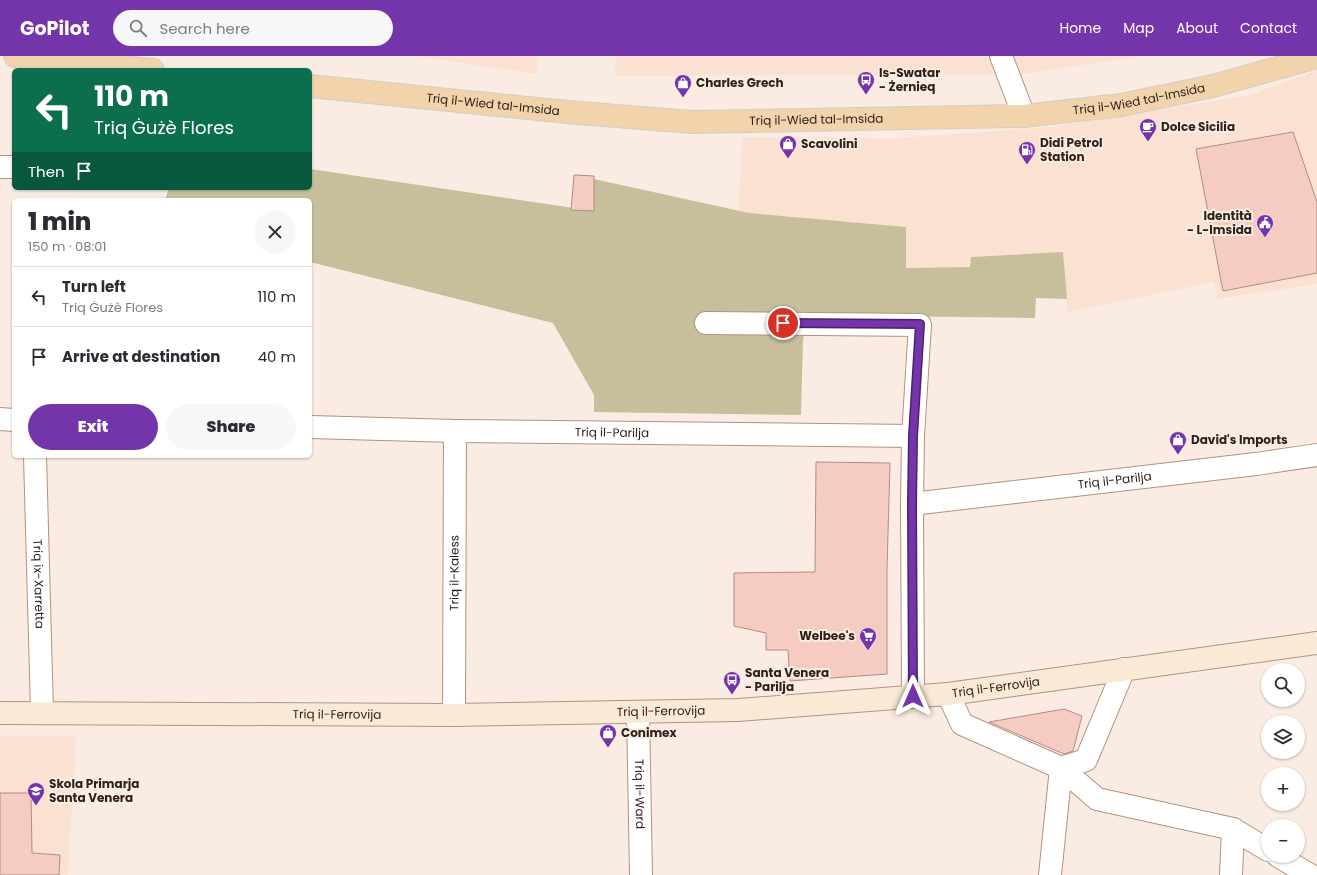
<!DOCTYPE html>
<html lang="en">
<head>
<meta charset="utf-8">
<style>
  body { margin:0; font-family:Poppins,sans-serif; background:#f7f7f7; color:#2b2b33; height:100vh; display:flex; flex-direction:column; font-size:15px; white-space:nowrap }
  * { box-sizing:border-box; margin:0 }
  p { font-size:13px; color:#7c7c81 }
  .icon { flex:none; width:22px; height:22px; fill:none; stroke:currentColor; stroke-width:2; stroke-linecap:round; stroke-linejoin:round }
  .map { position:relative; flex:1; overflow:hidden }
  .details { position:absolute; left:12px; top:142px; width:300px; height:260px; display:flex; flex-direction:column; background:#fff; border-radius:6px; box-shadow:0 1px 3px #0004 }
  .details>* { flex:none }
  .hud { position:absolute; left:12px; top:12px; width:300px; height:122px; border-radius:6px; box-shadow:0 1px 3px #0004; background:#0b6e4f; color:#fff; overflow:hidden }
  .tools { position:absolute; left:1261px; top:607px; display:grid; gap:8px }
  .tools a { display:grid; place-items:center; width:44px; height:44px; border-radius:50%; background:#fff; box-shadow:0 1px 3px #0004; font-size:20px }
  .pin { position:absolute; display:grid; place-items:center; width:34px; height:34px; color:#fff; margin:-17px; border:2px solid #fff; border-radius:50%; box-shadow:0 1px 4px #0007 }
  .me { position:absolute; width:44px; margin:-22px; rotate:0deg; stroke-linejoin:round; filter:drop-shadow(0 0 3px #0008) }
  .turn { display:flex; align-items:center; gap:14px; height:84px; padding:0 16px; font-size:18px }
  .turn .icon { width:52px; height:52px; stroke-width:2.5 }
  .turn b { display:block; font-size:28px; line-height:34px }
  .then { display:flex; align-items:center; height:38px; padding:0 16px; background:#0003; gap:8px; font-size:15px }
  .round { display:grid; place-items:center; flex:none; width:42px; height:42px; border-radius:21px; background:#f7f7f7 }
  .overview { display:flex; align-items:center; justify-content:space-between; height:68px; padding:0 16px }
  h1 { font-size:24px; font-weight:800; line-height:30px }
  .primary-button { display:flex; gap:8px; margin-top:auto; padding:8px 16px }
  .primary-button a { flex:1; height:46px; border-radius:24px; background:#7435aa; color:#fff; font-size:16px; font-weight:800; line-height:46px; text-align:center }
  .primary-button a+a { background:#f7f7f7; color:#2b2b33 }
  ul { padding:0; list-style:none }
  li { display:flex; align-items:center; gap:12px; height:60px; padding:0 16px; border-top:1px solid #e1e1e2 }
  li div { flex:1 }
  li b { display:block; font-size:15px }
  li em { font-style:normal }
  header { display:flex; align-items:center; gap:24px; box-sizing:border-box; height:56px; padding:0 20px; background:#7435aa; color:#fff }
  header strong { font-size:19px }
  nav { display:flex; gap:22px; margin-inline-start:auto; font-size:14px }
  .search { width:280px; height:36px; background:#f7f7f7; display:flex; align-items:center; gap:10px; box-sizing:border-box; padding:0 14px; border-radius:22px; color:#7c7c81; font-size:15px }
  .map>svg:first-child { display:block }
  .built { fill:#fbe1d1 }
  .green { fill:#c7bf9b }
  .building { fill:#f5cbc2; stroke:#b38c84 }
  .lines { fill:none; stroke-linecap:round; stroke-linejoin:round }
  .street-casing { stroke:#b3927e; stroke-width:24 }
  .secondary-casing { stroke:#b3927e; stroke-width:24 }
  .primary-casing { stroke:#d1cecc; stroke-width:24 }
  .street { stroke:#fff; stroke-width:22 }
  .secondary { stroke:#f8ead5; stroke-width:22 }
  .primary { stroke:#f1d4ac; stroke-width:22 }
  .route-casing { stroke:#4b226e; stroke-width:10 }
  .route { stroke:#7435aa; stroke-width:7 }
  .labels { text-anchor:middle; stroke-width:4; stroke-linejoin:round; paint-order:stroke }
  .poi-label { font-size:12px; font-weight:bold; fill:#2e2119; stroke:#fbece3; text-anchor:start }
  .street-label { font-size:12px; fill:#2e2119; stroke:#fbece3 }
</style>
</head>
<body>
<header>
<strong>GoPilot</strong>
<div class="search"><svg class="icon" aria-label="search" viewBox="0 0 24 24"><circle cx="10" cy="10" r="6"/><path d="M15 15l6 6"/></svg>Search here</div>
<nav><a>Home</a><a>Map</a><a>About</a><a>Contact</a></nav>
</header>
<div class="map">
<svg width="1317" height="819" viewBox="0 0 1317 819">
  <rect width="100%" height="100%" fill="#fbece3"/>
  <!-- built -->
  <path class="built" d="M416,0H538L536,18Z
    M616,0H1139L1025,18L616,20L615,11Z
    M1317,14V228L1217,243L1214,226L1067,256L1063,196L971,201L970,211L906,212V171L749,157L738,154L743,81L898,82L1050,71L1250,39Z
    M0,680H76L68,819H0Z"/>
  <!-- green -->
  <path class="green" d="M310,113L594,155V123L749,157L906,171V212L970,211L971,201L1063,196L1067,243L1036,242L1035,262L815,259L805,276L803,284L801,359L594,356V339L553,267L310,206V144H165L169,132H310Z"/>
  <!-- building -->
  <path class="building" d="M1293,76L1317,146V217L1223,235L1196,93Z
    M574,119L594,120V155L571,154Z
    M816,406L890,407L887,514V618L790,625L788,594H766V577L734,570V517L815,516Z
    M1064,653L1082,660L1073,695L1064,698L989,666Z
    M0,737H31L32,797L60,799L59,819H0Z"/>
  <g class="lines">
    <defs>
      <g id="street">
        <path d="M1001,0L1024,60"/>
        <path d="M0,111H11"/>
        <path d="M706,267L920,269L913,380L912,448L913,640"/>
        <path d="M0,363L14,364"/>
        <path id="s1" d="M310,371L455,375L913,380"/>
        <path id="s2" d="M35,400L42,656"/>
        <path id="s3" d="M912,448L1256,408L1317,399"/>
        <path d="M948,638L962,668L1061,712L1097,743L1233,773L1268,794"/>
        <path id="s4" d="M638,656L641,819"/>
        <path id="s5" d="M454,659L455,375"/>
        <path d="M1061,712L1086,704L1124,613"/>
        <path d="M1278,800L1310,819"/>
        <path d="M1050,819L1061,712"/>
        <path d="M1231,819L1233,773"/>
      </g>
      <g id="secondary">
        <path id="s6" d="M0,657L454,659L738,654L948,638L1317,587"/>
      </g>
      <g id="primary">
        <path d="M15,0L153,14"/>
        <path id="s7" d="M310,30L567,56L691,66L1024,60L1121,49L1213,30L1317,1"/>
      </g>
    </defs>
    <!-- street casing -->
    <use href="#street" class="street-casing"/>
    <!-- secondary casing -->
    <use href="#secondary" class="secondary-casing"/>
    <!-- primary casing -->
    <use href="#primary" class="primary-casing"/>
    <!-- street -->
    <use href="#street" class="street"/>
    <!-- secondary -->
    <use href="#secondary" class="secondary"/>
    <!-- primary -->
    <use href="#primary" class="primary"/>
  </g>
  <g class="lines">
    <defs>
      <path id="route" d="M783,267L920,268L913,380L912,448L913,640"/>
    </defs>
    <!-- route casing -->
    <use href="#route" class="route-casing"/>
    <!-- route -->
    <use href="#route" class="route"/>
  </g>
  <!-- icons -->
  <defs>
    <symbol id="bus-pin" viewBox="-11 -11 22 30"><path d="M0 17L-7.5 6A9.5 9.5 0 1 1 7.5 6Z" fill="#7435aa" stroke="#fbece3"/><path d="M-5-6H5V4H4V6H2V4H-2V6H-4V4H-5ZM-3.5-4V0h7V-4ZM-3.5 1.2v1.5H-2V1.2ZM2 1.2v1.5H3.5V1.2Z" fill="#fff"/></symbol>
    <symbol id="shop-pin" viewBox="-11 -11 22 30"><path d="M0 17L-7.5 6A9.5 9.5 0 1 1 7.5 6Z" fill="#7435aa" stroke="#fbece3"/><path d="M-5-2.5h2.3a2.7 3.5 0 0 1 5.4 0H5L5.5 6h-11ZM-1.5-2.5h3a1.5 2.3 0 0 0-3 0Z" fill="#fff"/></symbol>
    <symbol id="cafe-pin" viewBox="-11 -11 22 30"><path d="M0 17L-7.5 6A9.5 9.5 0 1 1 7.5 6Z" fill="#7435aa" stroke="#fbece3"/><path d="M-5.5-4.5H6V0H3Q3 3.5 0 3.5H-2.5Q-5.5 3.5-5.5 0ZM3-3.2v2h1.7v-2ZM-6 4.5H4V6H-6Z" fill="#fff"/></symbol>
    <symbol id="fuel-pin" viewBox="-11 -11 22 30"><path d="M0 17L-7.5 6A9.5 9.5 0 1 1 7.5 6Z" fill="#7435aa" stroke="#fbece3"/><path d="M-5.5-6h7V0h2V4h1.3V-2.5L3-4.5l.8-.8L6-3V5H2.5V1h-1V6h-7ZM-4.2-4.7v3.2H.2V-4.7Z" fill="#fff"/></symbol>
    <symbol id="civic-pin" viewBox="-11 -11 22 30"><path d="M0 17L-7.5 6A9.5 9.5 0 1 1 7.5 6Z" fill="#7435aa" stroke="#fbece3"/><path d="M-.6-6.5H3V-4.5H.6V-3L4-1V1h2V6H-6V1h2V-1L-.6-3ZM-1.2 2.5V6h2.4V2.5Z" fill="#fff"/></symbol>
    <symbol id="supermarket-pin" viewBox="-11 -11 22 30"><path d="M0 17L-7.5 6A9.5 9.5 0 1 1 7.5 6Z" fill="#7435aa" stroke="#fbece3"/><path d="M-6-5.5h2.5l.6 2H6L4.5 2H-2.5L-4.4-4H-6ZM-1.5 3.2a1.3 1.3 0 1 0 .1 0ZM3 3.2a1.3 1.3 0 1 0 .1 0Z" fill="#fff"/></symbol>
    <symbol id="school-pin" viewBox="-11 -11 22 30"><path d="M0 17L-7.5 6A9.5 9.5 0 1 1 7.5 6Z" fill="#7435aa" stroke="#fbece3"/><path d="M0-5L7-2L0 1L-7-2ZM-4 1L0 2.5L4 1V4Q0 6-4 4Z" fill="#fff"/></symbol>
  </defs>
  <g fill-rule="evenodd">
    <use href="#bus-pin" x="856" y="14" width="20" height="27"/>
    <use href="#shop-pin" x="673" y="17" width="20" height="27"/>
    <use href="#cafe-pin" x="1138" y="61" width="20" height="27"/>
    <use href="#shop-pin" x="778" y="78" width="20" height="27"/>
    <use href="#fuel-pin" x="1017" y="84" width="20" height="27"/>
    <use href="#civic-pin" x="1255" y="157" width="20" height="27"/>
    <use href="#shop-pin" x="1168" y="374" width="20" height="27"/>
    <use href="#supermarket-pin" x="858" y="570" width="20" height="27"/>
    <use href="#bus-pin" x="722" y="614" width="20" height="27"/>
    <use href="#shop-pin" x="598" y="667" width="20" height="27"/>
    <use href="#school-pin" x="26" y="725" width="20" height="27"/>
  </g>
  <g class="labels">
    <!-- poi labels -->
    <g class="poi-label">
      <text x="879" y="21">Is-Swatar<tspan x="879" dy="14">- Żernieq</tspan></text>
      <text x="696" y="31">Charles Grech</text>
      <text x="1161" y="75">Dolce Sicilia</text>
      <text x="1040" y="91">Didi Petrol<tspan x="1040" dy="14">Station</tspan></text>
      <text x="801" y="92">Scavolini</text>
      <text x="1252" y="164" text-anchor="end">Identità<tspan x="1252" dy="14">- L-Imsida</tspan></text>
      <text x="1191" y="388">David's Imports</text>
      <text x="855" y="584" text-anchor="end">Welbee's</text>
      <text x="745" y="621">Santa Venera<tspan x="745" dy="14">- Parilja</tspan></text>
      <text x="621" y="681">Conimex</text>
      <text x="49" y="732">Skola Primarja<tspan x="49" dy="14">Santa Venera</tspan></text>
    </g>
    <!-- street labels -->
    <g class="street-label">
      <text dy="4" stroke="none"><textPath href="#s7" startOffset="832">Triq il-Wied tal-Imsida</textPath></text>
      <text dy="4" stroke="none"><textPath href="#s7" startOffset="184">Triq il-Wied tal-Imsida</textPath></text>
      <text dy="4" stroke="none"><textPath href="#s7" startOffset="508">Triq il-Wied tal-Imsida</textPath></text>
      <text dy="4" stroke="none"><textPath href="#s1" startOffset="302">Triq il-Parilja</textPath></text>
      <text dy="4" stroke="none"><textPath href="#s3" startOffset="204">Triq il-Parilja</textPath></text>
      <text dy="4" stroke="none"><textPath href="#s5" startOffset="142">Triq il-Kaless</textPath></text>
      <text dy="4" stroke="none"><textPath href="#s2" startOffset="128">Triq ix-Xarretta</textPath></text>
      <text dy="4" stroke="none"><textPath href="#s6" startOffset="997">Triq il-Ferrovija</textPath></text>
      <text dy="4" stroke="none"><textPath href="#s6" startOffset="661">Triq il-Ferrovija</textPath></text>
      <text dy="4" stroke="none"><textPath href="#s6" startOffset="337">Triq il-Ferrovija</textPath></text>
      <text dy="4" stroke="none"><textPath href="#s4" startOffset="82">Triq il-Ward</textPath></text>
    </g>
  </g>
</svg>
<div class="tools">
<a><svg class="icon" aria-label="search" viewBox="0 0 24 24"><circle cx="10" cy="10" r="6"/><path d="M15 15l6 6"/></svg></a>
<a><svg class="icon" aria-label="layers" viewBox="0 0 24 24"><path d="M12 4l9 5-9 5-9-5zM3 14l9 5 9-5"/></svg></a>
<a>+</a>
<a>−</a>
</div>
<div class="pin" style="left:783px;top:267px;background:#d93025"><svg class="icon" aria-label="arrive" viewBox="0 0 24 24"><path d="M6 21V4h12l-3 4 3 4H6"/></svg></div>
<svg class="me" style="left:913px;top:640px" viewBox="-20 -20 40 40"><path d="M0-17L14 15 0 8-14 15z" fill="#7435aa" stroke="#fff" stroke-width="4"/></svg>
<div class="hud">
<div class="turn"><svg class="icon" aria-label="left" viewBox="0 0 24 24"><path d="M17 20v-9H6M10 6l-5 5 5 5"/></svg><div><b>110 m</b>Triq Ġużè Flores</div></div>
<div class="then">Then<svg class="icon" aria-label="arrive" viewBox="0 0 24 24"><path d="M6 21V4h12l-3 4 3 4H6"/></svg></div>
</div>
<section class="details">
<div class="overview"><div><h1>1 min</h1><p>150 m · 08:01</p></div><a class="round"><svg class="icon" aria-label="close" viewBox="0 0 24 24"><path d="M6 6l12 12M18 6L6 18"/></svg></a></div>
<ul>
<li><svg class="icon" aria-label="left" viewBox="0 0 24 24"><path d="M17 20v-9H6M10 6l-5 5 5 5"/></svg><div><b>Turn left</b><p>Triq Ġużè Flores</p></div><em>110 m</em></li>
<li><svg class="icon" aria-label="arrive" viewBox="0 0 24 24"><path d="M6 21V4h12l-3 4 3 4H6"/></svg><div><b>Arrive at destination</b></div><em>40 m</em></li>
</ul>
<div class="primary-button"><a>Exit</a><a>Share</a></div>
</section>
</div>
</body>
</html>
